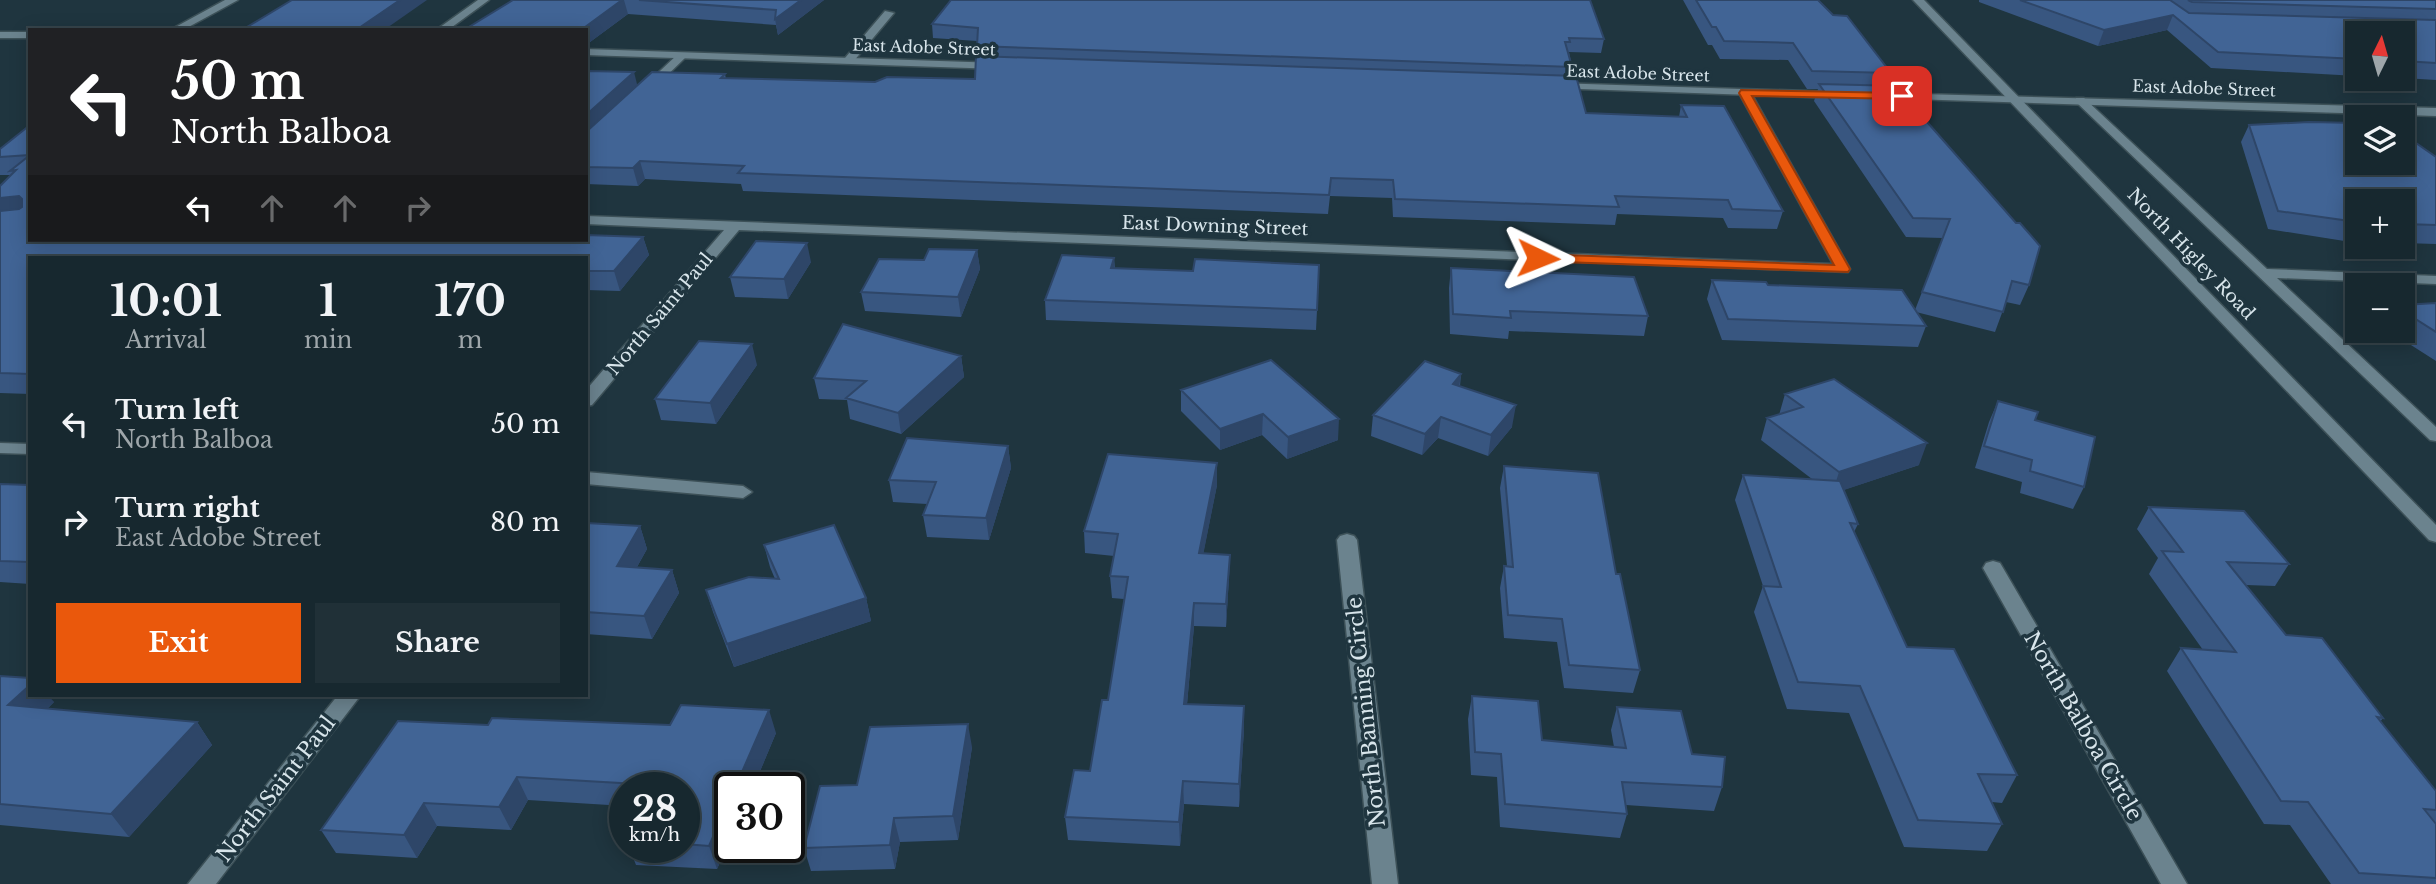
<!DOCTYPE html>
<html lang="en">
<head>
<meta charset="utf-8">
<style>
  body { margin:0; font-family:"Libre Baskerville",serif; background:#203037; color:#f1f3f6; height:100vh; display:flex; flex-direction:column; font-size:26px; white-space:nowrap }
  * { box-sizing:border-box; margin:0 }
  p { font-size:23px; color:#9ea6aa }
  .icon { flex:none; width:38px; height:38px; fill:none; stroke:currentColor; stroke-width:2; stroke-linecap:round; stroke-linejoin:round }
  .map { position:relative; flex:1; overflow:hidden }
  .details { position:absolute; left:28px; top:256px; width:560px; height:441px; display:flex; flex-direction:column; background:#17282f; border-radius:0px; box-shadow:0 4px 18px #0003,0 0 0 2px #36444b }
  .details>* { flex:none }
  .hud { position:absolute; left:28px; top:28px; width:560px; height:214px; border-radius:0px; box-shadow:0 4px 18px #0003,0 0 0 2px #36444b; background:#202124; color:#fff; overflow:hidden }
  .needle { width:46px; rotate:5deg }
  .fabs { position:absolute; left:2345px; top:21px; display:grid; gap:14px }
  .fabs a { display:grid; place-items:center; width:70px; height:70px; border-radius:0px; background:#17282f; box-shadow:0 4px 18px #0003,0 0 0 2px #36444b; font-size:35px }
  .speed { position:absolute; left:609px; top:772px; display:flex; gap:14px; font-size:35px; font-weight:700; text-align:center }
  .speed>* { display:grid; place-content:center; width:91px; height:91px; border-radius:50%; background:#17282f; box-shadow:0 4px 18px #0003,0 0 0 2px #36444b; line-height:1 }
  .speed small { font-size:18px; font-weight:400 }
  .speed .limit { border:4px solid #111; border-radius:10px; background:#fff; color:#111 }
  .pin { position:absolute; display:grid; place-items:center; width:60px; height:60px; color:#fff; margin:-30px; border-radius:14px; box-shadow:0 4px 10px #0006 }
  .me { position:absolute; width:77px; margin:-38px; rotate:92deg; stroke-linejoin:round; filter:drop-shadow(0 0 5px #0008) }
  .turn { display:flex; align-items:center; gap:24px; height:147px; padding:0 28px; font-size:32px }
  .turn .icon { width:91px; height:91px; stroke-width:2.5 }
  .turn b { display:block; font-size:49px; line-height:60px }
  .lanes { display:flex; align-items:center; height:66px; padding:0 28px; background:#0003; justify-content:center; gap:35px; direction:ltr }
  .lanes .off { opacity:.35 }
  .eta { display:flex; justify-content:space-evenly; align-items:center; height:119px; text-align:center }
  .eta b { font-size:42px; font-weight:700; line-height:49px }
  .primary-button { display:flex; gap:14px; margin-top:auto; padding:14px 28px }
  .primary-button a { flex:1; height:80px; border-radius:0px; background:#ea580c; color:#fff; font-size:28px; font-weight:700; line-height:80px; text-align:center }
  .primary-button a+a { background:#203037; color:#f1f3f6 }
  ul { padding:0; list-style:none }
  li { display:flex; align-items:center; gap:21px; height:98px; padding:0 28px }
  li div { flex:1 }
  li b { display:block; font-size:26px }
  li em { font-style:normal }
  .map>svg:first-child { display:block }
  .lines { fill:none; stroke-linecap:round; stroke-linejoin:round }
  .service-casing { stroke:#3d5158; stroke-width:3 }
  .minor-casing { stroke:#3d5158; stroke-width:3 }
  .tertiary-casing { stroke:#3d5158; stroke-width:3 }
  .secondary-casing { stroke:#3d5158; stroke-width:3 }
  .service { fill:#6b838e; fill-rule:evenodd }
  .minor { fill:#6b838e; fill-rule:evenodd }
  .tertiary { fill:#6b838e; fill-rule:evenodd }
  .secondary { fill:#6b838e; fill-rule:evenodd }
  .wall { fill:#385680 }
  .shaded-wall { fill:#2e4668 }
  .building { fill:#416495; stroke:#2e4668; stroke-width:2 }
  .route { fill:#ea580c; stroke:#983908; stroke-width:2 }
  .labels { text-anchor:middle; stroke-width:7; stroke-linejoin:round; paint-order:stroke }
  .far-street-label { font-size:16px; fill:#d8e5eb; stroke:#1f353f }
  .street-label { font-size:18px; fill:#d8e5eb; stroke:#1f353f }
  .near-street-label { font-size:21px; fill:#d8e5eb; stroke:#1f353f }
</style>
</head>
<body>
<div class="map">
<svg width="2436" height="884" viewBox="0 0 2436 884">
  <rect width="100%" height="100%" fill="#1f353f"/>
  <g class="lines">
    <defs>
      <path id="service" d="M478,0H489L448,30H436Z
        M885,11L894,13L853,62H845V58Z"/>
      <path id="minor" d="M225,0H238L183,30H170Z
        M678,54L687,56L651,91H643V87Z
        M1745,90L1751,93L1850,269L1848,272L739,230L592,405L586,406V390L724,230L586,224V216L1833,264L1739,93Z
        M2076,98H2084L2267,269L2436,276V284L2277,278L2436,427V441L2430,440L2076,102Z
        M0,443L30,444V454L0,453Z
        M586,472L743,486L752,492L743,498L586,484Z
        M1347,534L1354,536L1357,540L1398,884H1372L1337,540L1340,536Z
        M1993,561L2000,563L2003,568L2187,884H2161L1983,568L1986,563Z
        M338,695H361L216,884H188Z"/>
      <path id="tertiary" d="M0,32H30V38H0Z
        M586,49L999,63L1004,66L999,69L586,55Z
        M1555,83L1839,92L1845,95L1839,98L1551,88V84Z
        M1884,93L2436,108V116L1880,98L1878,96Z"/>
      <path id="secondary" d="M1913,0H1924L2436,525V542L2429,540Z"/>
    </defs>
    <!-- service casing -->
    <use href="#service" class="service-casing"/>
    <!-- minor casing -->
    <use href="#minor" class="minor-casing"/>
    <!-- tertiary casing -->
    <use href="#tertiary" class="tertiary-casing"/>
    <!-- secondary casing -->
    <use href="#secondary" class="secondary-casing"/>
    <!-- service -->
    <use href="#service" class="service"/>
    <!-- minor -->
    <use href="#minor" class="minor"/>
    <!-- tertiary -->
    <use href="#tertiary" class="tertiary"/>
    <!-- secondary -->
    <use href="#secondary" class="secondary"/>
  </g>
  <!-- wall -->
  <path class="wall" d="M513,0H824L778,35L776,25L628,14L586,45V30Z
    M951,0L1604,39L1601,53L1569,52L1572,67L1571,76L1586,113L1679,117L1681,105L1783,211L1777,229L1728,228L1723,218L1617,214L1615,225L1393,217L1392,198L1330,196L1328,214L743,191L741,184L645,179L638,186L586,184V71L637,86L725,74L726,79L875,82L975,79L978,56L977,41L933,38L932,24Z
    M1683,0H1818L1891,73L1887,86L2029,285L2020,305L2006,302L1995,332L1916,312L1926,326L1918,347L1722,340L1707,299L1712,280L1768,285L1915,310L1943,238L1906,237L1814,101L1818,89H1807L1788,60L1720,59L1712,45H1708Z
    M1979,0H2436V80L2403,78V33H2357V76L2211,68L2167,30L2098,46L1979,2Z
    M30,125V240L643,237L649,255L620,291L586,290V257H30V394L0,393V186L12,175H0V149Z
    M2249,125L2436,157V244L2403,243V201H2357V243L2268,229L2241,142Z
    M977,250L980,269L961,317L865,311L861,292L924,260Z
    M1114,258L1115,269L1317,310L1316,330L1046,320L1045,300Z
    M811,262L788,299L735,297L730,277Z
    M1451,268L1648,316L1644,336L1509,331L1508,339L1450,334L1449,288Z
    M2436,303V361L2389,331H2403V305Z
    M961,356L964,377L901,434L850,419L847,400L819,399L814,378Z
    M1271,360L1338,440L1287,459L1262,435L1220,450L1181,411V390Z
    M757,365L716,424L661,420L655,399Z
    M1461,374L1460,386L1512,427L1488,456L1438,438L1422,455L1371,436L1373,415Z
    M1785,394L1919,465L1843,490L1858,524L1854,532L1907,647L2017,775L2002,803L1992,802L2002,824L1987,851L1904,847L1849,713L1787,709L1754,612L1763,586L1735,500L1743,475L1812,479L1761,440L1767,418L1779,415Z
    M1998,401L2035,420L2084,487L2073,509L2020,493L2022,482L1975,468L1989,422Z
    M1008,446L1011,468L989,540L927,537L923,515L927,504L893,502L889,480Z
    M1504,466L1616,574L1640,670L1633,693L1564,688L1557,642L1504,638L1500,588L1504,566H1507L1500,488Z
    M0,484L30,485V584L0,582Z
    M1217,485L1203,554L1230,555L1229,577L1226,627L1194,626L1187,704L1244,729L1239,807L1184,804L1180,846L1068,840L1065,817L1090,771L1108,700L1124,599L1112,598L1110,576L1114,556L1085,553L1084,531Z
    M2149,507L2289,564L2275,586L2246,585L2286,635L2383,718L2380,722L2436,791V884H2331L2290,825L2264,824L2167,671L2181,648L2203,650L2149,574L2158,558L2137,529Z
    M586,523L640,526L647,549L637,567L672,570L679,593L652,639L586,634Z
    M764,545L866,598L871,621L734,667L713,612L706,590L775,579L770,567Z
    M0,676L54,702L47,709L197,722L212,745L129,837L0,825Z
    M1472,696L1542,740L1614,747L1611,730L1617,707L1692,754L1722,787L1714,811L1626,805L1627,814L1620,838L1500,827L1497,777L1471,775L1468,719Z
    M488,725L776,733L753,788H730V840L717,869L636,865L629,847H684V788H625V806L528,800L511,830L437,826L417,858L336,853L321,830Z
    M972,747L958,840L900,842L895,869L811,871L804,848L857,785Z"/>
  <!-- shaded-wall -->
  <path class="shaded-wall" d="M400,0H427L384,30H356Z
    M622,0H624L628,14L586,45V30H581Z
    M801,0H824L778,35L775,19Z
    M2173,15L2167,30L2098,46L2104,30Z
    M634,72L638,88L586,137V115Z
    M640,161L645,179L638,186L633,168Z
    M19,196L30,214L0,218V198Z
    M643,237L649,255L620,291L614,271Z
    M807,243L811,262L788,299L784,279Z
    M977,250L980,269L961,317L958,297Z
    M1114,258L1115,277L1111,268Z
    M752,344L757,365L716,424L710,403Z
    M961,356L964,377L901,434L898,413Z
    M1461,374L1458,395L1453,384Z
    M1516,405L1512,427L1488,456L1491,435Z
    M1263,414L1262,435L1220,450V429Z
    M1441,417L1438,438L1422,455L1425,434Z
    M1339,419L1338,440L1287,459L1288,437Z
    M1927,443L1919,465L1832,494L1839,472Z
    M1008,446L1011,468L989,540L986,518Z
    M1217,463V485L1199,576V553Z
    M640,526L647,549L625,588L617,566Z
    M1230,555L1229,577L1226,627V604Z
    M672,570L679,593L652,639L644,616Z
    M866,598L871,621L734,667L727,644Z
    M1194,603V626L1185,727L1184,704Z
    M30,685V695H48L54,702L26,728L8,705Z
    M1244,706V729L1239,807V784Z
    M769,710L776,733L753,788H735Z
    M197,722L212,745L129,837L111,814Z
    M968,724L972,747L958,840L953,816Z
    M517,777L528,800L511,830L499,807Z
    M1183,781L1184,804L1180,846L1179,822Z
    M730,798V840L717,869L709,846Z
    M424,803L437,826L417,858L404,835Z
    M894,818L900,842L895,869L890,845Z"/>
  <!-- building -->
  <path class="building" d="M292,0H400L356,30H242Z
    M513,0H622L581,30H464Z
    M639,0H801L775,19L776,10Z
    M951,0H1590L1604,39L1569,38L1570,42H1565L1572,67L977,46L978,28L932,24Z
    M1696,0H1818L1833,15L1847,16L1891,73L1812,71L1793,43L1724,41L1716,27H1712Z
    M2020,0H2170L2189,13L2436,20V63L2403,61V33H2357V59L2218,52L2173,15L2104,30Z
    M2188,0H2436V9L2192,2Z
    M976,56L1576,76L1586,113L1687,117L1681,105L1724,106L1783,211L1732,209L1728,200L1615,196L1619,207L1395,199L1393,180L1331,178L1329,195L738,173L744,166L640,161L633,168L586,167V132L652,72L725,74L721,78L875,82L887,77L975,79Z
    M586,71L634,72L586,115Z
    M1819,84L1900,86L1928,123L2016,223H2020L2040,246L2029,285L2012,281L2003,312L1922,292L1950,219L1913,218Z
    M2309,122L2357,123V163H2403V134L2436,157V225L2403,224V201H2357V222L2278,211L2249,125Z
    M30,125V240H586V235L643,237L614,271H586V257H30V374L0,373V211L19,209L22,207V199L19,196L0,198V186L16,170L10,171L30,155L0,157V149Z
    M756,241L807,243L784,279L730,277Z
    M929,249L977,250L958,297L861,292L879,259L924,260Z
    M1062,255L1114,258L1111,268L1193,271L1195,259L1319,265L1317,310L1045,300Z
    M1451,268L1634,277L1648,316L1510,311L1511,318L1453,314Z
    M1712,280L1766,282L1768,285L1902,290L1926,326L1728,319Z
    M2436,303V332L2403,311V305Z
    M843,324L961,356L898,413L846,398L866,381L814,378Z
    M699,341L752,344L710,403L655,399Z
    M1271,360L1339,419L1288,437L1263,414L1220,429L1181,390Z
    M1425,361L1461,374L1453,384L1516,405L1491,435L1441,417L1425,434L1373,415Z
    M1834,379L1927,443L1839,472L1767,418L1803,407L1785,394Z
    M1998,401L2038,412L2035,420L2095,437L2084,487L2030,471L2032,460L1984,446Z
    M907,438L1008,446L986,518L923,515L936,482L889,480Z
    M1108,454L1217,463L1199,553L1230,555L1226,604L1194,603L1184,704L1244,706L1239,784L1183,781L1179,822L1065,817L1074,770L1090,771L1102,700H1108L1128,577L1110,576L1118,534L1084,531Z
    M1504,466L1598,473L1616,574H1620L1640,670L1569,665L1562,619L1508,615L1504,566L1513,567Z
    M1743,475L1840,481L1858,524L1850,523L1907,647L1954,649L2017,775L1978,774L2002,824L1918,820L1860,686L1798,682L1763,586L1781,587Z
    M0,484L30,485V562L0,561Z
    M2149,507L2244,511L2289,564L2227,562L2286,635L2322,638L2383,718L2377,717L2436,791V810L2424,809L2436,824V878L2359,873L2308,802L2281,801L2181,648L2236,652L2162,551L2183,552Z
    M586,523L640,526L617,566L672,570L644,616L586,612Z
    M834,525L866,598L727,644L706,590L749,577L779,579L764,545Z
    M0,676L30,678V685L8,705L197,722L111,814L0,804Z
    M1472,696L1538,701L1542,740L1626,748L1617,707L1681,711L1692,754L1725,757L1722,787L1622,782L1627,814L1505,804L1501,754L1475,752Z
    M681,705L769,710L735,788H730V798L709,846L684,844V788H653L654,785L517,777L499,807L424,803L404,835L321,830L398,721L488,725L492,718L670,725Z
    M968,724L953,816L894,818L890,845L804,848L820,786L857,785L870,727Z"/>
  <!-- route -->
  <path class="route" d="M1741,90L1902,93L1908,96L1902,99L1752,96L1850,269L1848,272L1533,261V255L1538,254L1834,265L1739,93Z"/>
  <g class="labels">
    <!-- far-street labels -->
    <g class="far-street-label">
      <text transform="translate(924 47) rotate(2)" y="6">East Adobe Street</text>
      <text transform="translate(1638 73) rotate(2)" y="6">East Adobe Street</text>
      <text transform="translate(2204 88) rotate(2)" y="6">East Adobe Street</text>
    </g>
    <!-- street labels -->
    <g class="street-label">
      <text transform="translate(1215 226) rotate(2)" y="6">East Downing Street</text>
      <text transform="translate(2191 254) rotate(46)" y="6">North Higley Road</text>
      <text transform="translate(660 314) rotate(-50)" y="6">North Saint Paul</text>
    </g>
    <!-- near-street labels -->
    <g class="near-street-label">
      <text transform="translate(1366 712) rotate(-96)" y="7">North Banning Circle</text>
      <text transform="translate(2083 726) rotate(60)" y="7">North Balboa Circle</text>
      <text transform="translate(276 789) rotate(-52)" y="7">North Saint Paul</text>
    </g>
  </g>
</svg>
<div class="fabs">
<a><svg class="needle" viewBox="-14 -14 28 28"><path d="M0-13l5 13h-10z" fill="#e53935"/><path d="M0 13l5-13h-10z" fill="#9ea6aa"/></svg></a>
<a><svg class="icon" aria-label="layers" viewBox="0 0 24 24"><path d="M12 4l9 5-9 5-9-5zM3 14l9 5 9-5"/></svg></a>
<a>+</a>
<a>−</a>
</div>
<div class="speed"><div>28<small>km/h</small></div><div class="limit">30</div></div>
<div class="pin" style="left:1902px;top:96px;background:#d93025"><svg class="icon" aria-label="arrive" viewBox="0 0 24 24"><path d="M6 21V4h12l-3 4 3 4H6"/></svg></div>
<svg class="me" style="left:1538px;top:258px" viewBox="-20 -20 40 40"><path d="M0-17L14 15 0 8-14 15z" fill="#ea580c" stroke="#fff" stroke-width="4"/></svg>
<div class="hud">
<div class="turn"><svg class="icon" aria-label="left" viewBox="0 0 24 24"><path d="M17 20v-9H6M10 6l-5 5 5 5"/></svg><div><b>50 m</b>North Balboa</div></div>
<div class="lanes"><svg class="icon" aria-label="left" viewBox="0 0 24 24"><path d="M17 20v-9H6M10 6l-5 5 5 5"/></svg><svg class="icon off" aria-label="ahead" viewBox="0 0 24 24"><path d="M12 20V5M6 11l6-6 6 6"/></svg><svg class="icon off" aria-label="ahead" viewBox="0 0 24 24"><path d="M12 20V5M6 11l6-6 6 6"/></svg><svg class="icon off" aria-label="right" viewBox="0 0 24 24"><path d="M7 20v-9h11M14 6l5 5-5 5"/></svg></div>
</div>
<section class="details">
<div class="eta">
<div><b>10:01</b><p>Arrival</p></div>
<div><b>1</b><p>min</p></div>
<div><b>170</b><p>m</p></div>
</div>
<ul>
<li><svg class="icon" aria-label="left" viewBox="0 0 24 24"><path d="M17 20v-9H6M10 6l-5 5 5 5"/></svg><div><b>Turn left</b><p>North Balboa</p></div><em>50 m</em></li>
<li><svg class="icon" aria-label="right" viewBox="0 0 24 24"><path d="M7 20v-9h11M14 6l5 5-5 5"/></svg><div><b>Turn right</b><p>East Adobe Street</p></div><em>80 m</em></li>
</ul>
<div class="primary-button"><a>Exit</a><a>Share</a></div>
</section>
</div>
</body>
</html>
